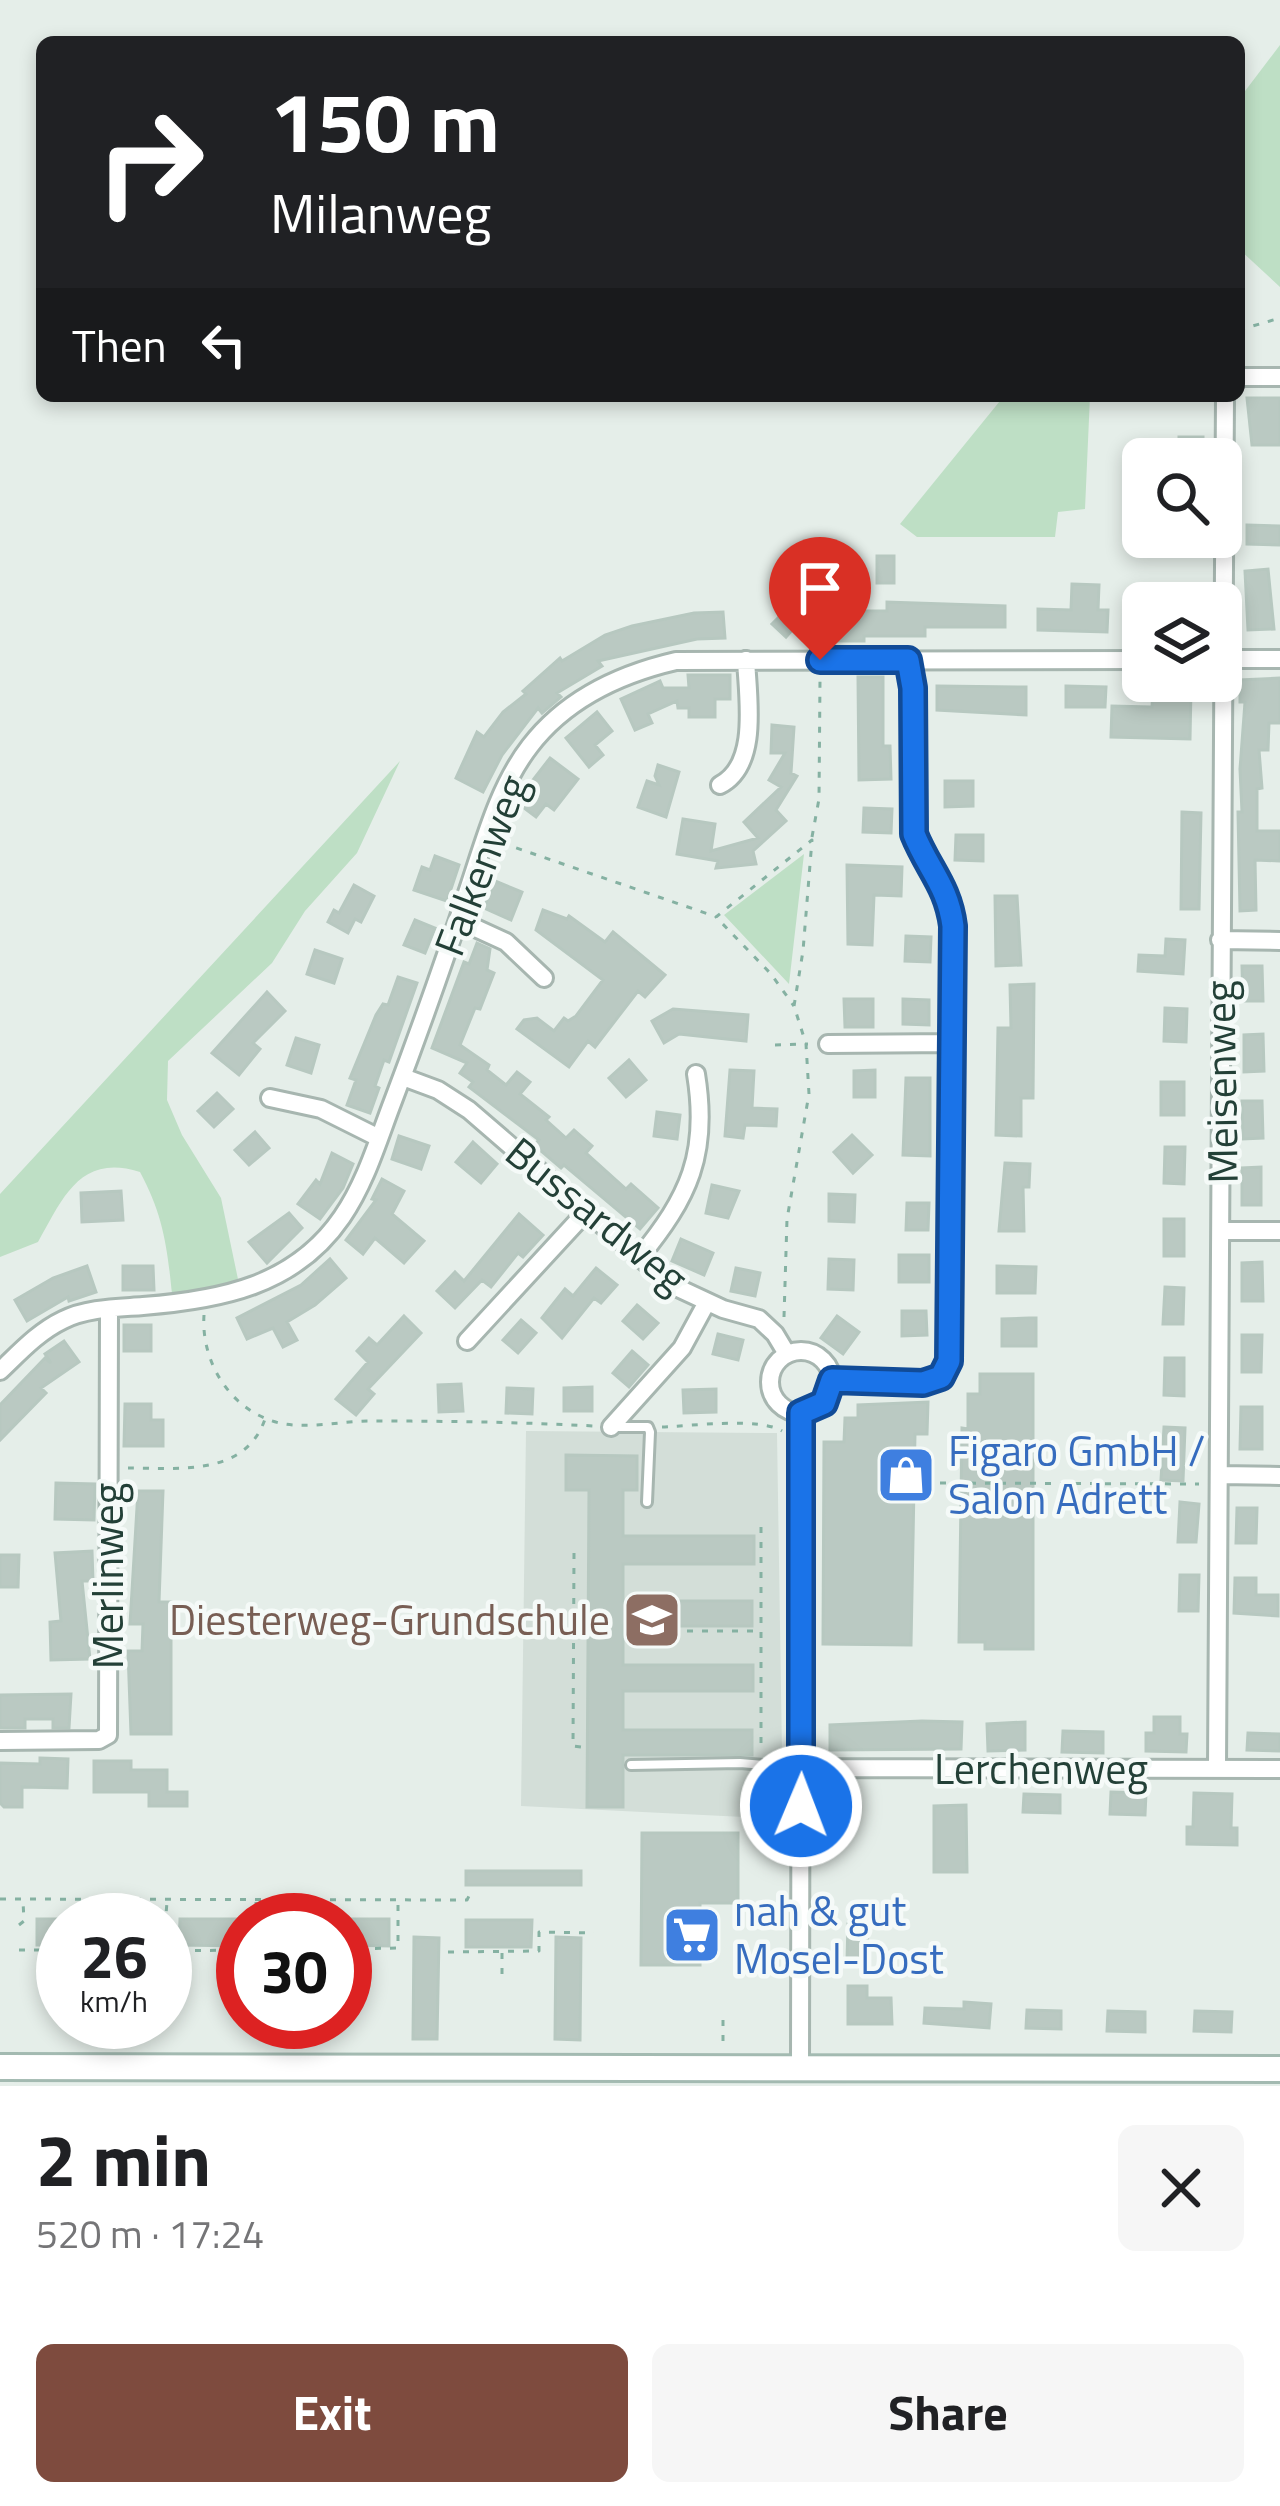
<!DOCTYPE html>
<html lang="en">
<head>
<meta charset="utf-8">
<style>
  body { margin:0; font-family:"Titillium Web",sans-serif; background:#f6f6f6; color:#202124; height:100vh; display:flex; flex-direction:column; font-size:45px; white-space:nowrap }
  * { box-sizing:border-box; margin:0 }
  p { font-size:39px; color:#757577 }
  .icon { flex:none; width:66px; height:66px; fill:none; stroke:currentColor; stroke-width:2; stroke-linecap:round; stroke-linejoin:round }
  .map { position:relative; height:2086px; overflow:hidden }
  .panel { display:flex; flex-direction:column; background:#fff; flex:1 }
  .panel>* { flex:none }
  .hud { position:absolute; left:36px; top:36px; width:1209px; height:366px; border-radius:18px; box-shadow:0 6px 18px #0003; background:#202124; color:#fff; overflow:hidden }
  .controls { position:absolute; left:1122px; top:438px; display:grid; gap:24px }
  .controls a { display:grid; place-items:center; width:120px; height:120px; border-radius:18px; background:#fff; box-shadow:0 6px 18px #0003; font-size:60px }
  .speed { position:absolute; left:36px; top:1893px; display:flex; gap:24px; font-size:60px; font-weight:700; text-align:center }
  .speed>* { display:grid; place-content:center; width:156px; height:156px; border-radius:50%; background:#fff; box-shadow:0 6px 18px #0003; line-height:1 }
  .speed small { font-size:30px; font-weight:400 }
  .speed .limit { border:18px solid #d22; background:#fff; color:#111 }
  .pin { position:absolute; display:grid; place-items:center; width:102px; height:102px; color:#fff; margin:-123px -51px; border-radius:50% 50% 50% 0; rotate:-45deg; box-shadow:0 0 12px #0007 }
  .pin .icon { rotate:45deg }
  .me { position:absolute; width:132px; margin:-66px; rotate:1deg; stroke-linejoin:round; filter:drop-shadow(0 0 9px #0008) }
  .turn { display:flex; align-items:center; gap:42px; height:252px; padding:0 36px; font-size:54px }
  .turn .icon { width:156px; height:156px; stroke-width:2.5 }
  .turn b { display:block; font-size:84px; line-height:102px }
  .then { display:flex; align-items:center; height:114px; padding:0 36px; background:#0003; gap:24px; font-size:45px }
  .round { display:grid; place-items:center; flex:none; width:126px; height:126px; border-radius:18px; background:#f6f6f6 }
  .head { display:flex; align-items:center; justify-content:space-between; height:204px; padding:0 36px }
  h1 { font-size:72px; font-weight:700; line-height:90px }
  .cta { display:flex; gap:24px; margin-top:auto; padding:24px 36px }
  .cta a { flex:1; height:138px; border-radius:18px; background:#7e4b3e; color:#fff; font-size:48px; font-weight:700; line-height:138px; text-align:center }
  .cta a+a { background:#f6f6f6; color:#202124 }
  .map>svg:first-child { display:block }
  .built { fill:#d3ded8 }
  .green { fill:#bedfc5 }
  .building { fill:#bac9c2; stroke:#b7c8c0; stroke-width:3 }
  .lines { fill:none; stroke-linecap:round; stroke-linejoin:round }
  .lane-casing { stroke:#a7b6b0; stroke-width:14 }
  .street-casing { stroke:#a7b6b0; stroke-width:22 }
  .secondary-casing { stroke:#a3bab1; stroke-width:30 }
  .path { stroke:#85b1a2; stroke-width:3; stroke-dasharray:6 9; stroke-linecap:butt }
  .lane { stroke:#fff; stroke-width:8 }
  .street { stroke:#fff; stroke-width:16 }
  .secondary { stroke:#fff; stroke-width:24 }
  .route-casing { stroke:#114b97; stroke-width:30 }
  .route { stroke:#1a73e8; stroke-width:21 }
  .labels { text-anchor:middle; stroke-width:9; stroke-linejoin:round; paint-order:stroke }
  .street-label { font-size:42px; fill:#234037; stroke:#f5faf8 }
  .shop-label { font-size:42px; fill:#366cbe; stroke:#f5faf8; text-anchor:start }
  .education-label { font-size:42px; fill:#785e54; stroke:#f5faf8; text-anchor:end }
</style>
</head>
<body>
<div class="map">
<svg width="1280" height="2086" viewBox="0 0 1280 2086">
  <rect width="100%" height="100%" fill="#e5eee9"/>
  <!-- built -->
  <path class="built" d="M526,1431L777,1433L783,1819L521,1806Z"/>
  <!-- green -->
  <path class="green" d="M1280,45V287L1239,249V99Z
    M1004,396H1090L1085,509L1058,512L1055,537H917L900,524Z
    M400,761L357,853L305,911L272,963L168,1061L167,1100L182,1135L221,1198L239,1284L202,1293L172,1294C167,1245 163,1215 140,1172C80,1153 63,1198 38,1242L0,1257V1194Z
    M804,854L789,984L724,915Z"/>
  <!-- building -->
  <path class="building" d="M1247,398H1280V445H1252Z
    M1179,437H1203V459H1179Z
    M1247,525L1280,526V545L1247,544Z
    M877,556H894V583H877Z
    M1268,569L1274,629L1248,630L1245,571Z
    M812,579V601H854V611H887V602L1005,606V627H925V636H864V641H826V628H794L786,637L772,624L781,615V580Z
    M1072,584L1099,585L1098,610H1108L1107,632L1038,630V609L1071,610Z
    M723,612L725,638L697,639L598,661L602,666L557,693L561,697L542,713L538,708L502,755L483,792L456,778L477,732L484,737L503,712L526,694L523,691L560,658L562,661L605,635L632,626L694,613Z
    M688,675H730V699H715V717H689V708H678L677,701L648,714L652,723L635,730L621,699L660,681L663,688H689Z
    M858,677H883V746H890L891,779L859,780Z
    M1280,678V723H1269L1268,750H1259L1262,788L1257,789V831H1280V861L1255,860L1256,910L1240,911L1238,812H1242L1240,769L1245,702H1240V680Z
    M937,686L1026,687V715L937,710Z
    M1066,686L1106,687L1105,707H1066Z
    M1153,687L1191,688L1190,739L1111,737L1112,706L1152,707Z
    M597,712L612,731L595,745L603,755L589,767L566,738Z
    M772,725L794,727L791,773L797,776L776,810L786,821L753,851L756,864L716,868L718,861L677,854L683,819L715,824L711,851L758,838L744,822L781,787L769,780L785,753H771Z
    M550,758L578,779L554,810L546,804L536,817L520,805L530,792L526,789Z
    M658,765L679,772L666,817L638,807L647,781L659,785L655,776Z
    M945,781H973V806L945,807Z
    M864,808L892,809L891,833L863,832Z
    M1182,812L1201,813L1199,909H1181Z
    M956,835H983V861L955,860Z
    M435,856L459,865L447,901L414,890L422,867L430,870Z
    M847,865L902,867L901,896L874,895L872,945L848,944Z
    M495,881L522,892L511,920L484,908Z
    M354,885L374,896L361,922L355,919L348,933L328,922L334,910L339,913Z
    M995,896H1017L1021,965L996,966Z
    M543,910L567,919L569,916L605,942L613,932L665,975L645,997L638,991L595,1047L588,1041L569,1067L517,1029L524,1020L537,1018L554,1031L564,1018L568,1021L576,1016L603,980L536,930Z
    M415,920L435,928L425,953L404,945Z
    M906,936L931,937L930,962L905,961Z
    M1166,939L1185,940L1183,974L1138,971L1139,955L1165,956Z
    M477,943L490,949L487,970L494,973L480,1009L475,1008L460,1045L489,1065L487,1070L506,1085L517,1072L530,1082L520,1094L549,1117L546,1120L566,1138L574,1130L592,1146L586,1153L626,1189L631,1184L658,1208L640,1229L564,1165L561,1168L534,1145L539,1140L469,1087L473,1082L460,1073L467,1063L432,1048L464,962L469,964Z
    M315,950L342,959L334,983L307,974Z
    M1242,966H1262L1263,1001H1243Z
    M398,977L417,983L389,1062L384,1060L375,1086L379,1088L370,1113L347,1105L356,1080L350,1078L376,1015L383,1004L388,1005Z
    M1034,984L1033,1098H1021V1136L996,1135L998,1028H1011L1010,985Z
    M267,992L285,1011L253,1043L260,1049L239,1075L212,1053Z
    M844,999H873V1027H845Z
    M903,999L929,1000V1025L903,1024Z
    M1165,1008L1187,1009L1186,1042L1164,1041Z
    M673,1009L748,1015L746,1041L679,1034L664,1043L652,1021Z
    M1263,1034L1264,1071L1244,1072V1035Z
    M296,1038L319,1045L311,1073L287,1065Z
    M629,1060L646,1080L626,1097L609,1078Z
    M730,1070L754,1071L752,1108L777,1109L776,1126L745,1125L743,1138L725,1136Z
    M875,1070V1097H854V1071Z
    M906,1078H930V1156L903,1155Z
    M1161,1082H1184V1115H1161Z
    M217,1093L233,1109L214,1127L198,1111Z
    M1242,1101H1262L1263,1138L1243,1139Z
    M657,1112L680,1115L677,1139L654,1136Z
    M255,1132L269,1148L249,1165L235,1150Z
    M852,1135L872,1155L853,1173L834,1152Z
    M399,1136L429,1146L421,1169L392,1159Z
    M473,1142L497,1164L481,1183L456,1162Z
    M1165,1147H1185L1184,1184L1164,1183Z
    M332,1153L353,1164L343,1188L320,1219L298,1204L316,1180L320,1184Z
    M1005,1163L1030,1164L1029,1187H1023L1024,1231H999Z
    M1261,1167V1205H1242V1168Z
    M382,1179L404,1191L392,1214L424,1241L404,1263L375,1238L363,1254L346,1240L376,1200L372,1199Z
    M712,1185L739,1191L728,1218L706,1213Z
    M121,1191L123,1220L82,1222L81,1193Z
    M829,1194L855,1195L854,1222L829,1221Z
    M907,1203H929L928,1230H906Z
    M289,1213L302,1228L267,1263L249,1242Z
    M519,1214L543,1235L523,1257L518,1253L491,1287L482,1280L455,1308L437,1291L455,1272L464,1281Z
    M1164,1219H1184V1256H1164Z
    M681,1239L713,1253L704,1275L672,1261Z
    M899,1255H929V1282H899Z
    M330,1259L346,1278L315,1305L287,1322L297,1340L283,1347L273,1328L247,1339L237,1318L301,1285Z
    M829,1259L854,1260L853,1290L828,1289Z
    M1262,1262L1263,1301H1242V1263Z
    M87,1266L96,1292L69,1301L68,1297L27,1321L15,1300L53,1278Z
    M123,1266H153L154,1290H123Z
    M997,1266L1036,1267L1035,1293H997Z
    M596,1268L617,1285L601,1303L594,1298L562,1338L542,1318L565,1289L573,1296Z
    M736,1268L760,1273L755,1296L731,1291Z
    M1165,1287L1184,1288L1183,1324H1163Z
    M637,1305L658,1323L643,1339L623,1321Z
    M902,1311H926L927,1335L902,1336Z
    M404,1316L421,1333L368,1389L374,1394L356,1415L336,1399L368,1362L357,1351L369,1338L377,1345Z
    M837,1316L859,1332L843,1354L821,1338Z
    M1029,1318H1036V1346H1002V1319Z
    M521,1320L536,1333L518,1353L503,1340Z
    M124,1325H151V1351H124Z
    M718,1334L743,1340L738,1360L713,1354Z
    M1242,1335H1262L1261,1372H1242Z
    M64,1341L79,1362L41,1388L46,1393L0,1440V1405L45,1358L51,1363L45,1354Z
    M632,1351L648,1365L629,1387L613,1373Z
    M1165,1358H1184V1396L1164,1395Z
    M980,1374H1033V1649H985V1642H959L962,1428L968,1429V1394H980Z
    M461,1384L463,1411L439,1412L438,1385Z
    M592,1387V1411H564V1388Z
    M507,1388L533,1389L532,1414L506,1413Z
    M716,1389V1412L684,1413L683,1390Z
    M928,1402L927,1434H915L911,1645L823,1644L824,1442H844L845,1418H858V1405Z
    M125,1404H151V1420H163V1446H124Z
    M1241,1407H1262V1449H1240Z
    M1164,1427L1185,1428L1183,1481L1161,1480Z
    M566,1455L637,1456V1490H623V1536H754V1564H623V1601H752V1626H623V1665H753V1691H623V1730H752V1755H623V1807H587L589,1490H566Z
    M56,1483L95,1484L94,1520L55,1519Z
    M138,1491H163L159,1602H171V1734H131L128,1651H142L143,1624H130Z
    M1180,1502L1199,1504L1196,1542H1178Z
    M1237,1508H1257L1256,1543H1236Z
    M92,1551L93,1581H82L90,1659L51,1660L50,1622L61,1621L55,1553Z
    M0,1555H19L18,1587H0Z
    M1180,1575H1199L1198,1611H1179Z
    M1235,1578H1256V1595H1278V1616L1234,1613Z
    M71,1694L69,1728H53V1719H25V1728H0V1695Z
    M1154,1717H1180V1734H1187L1186,1752L1146,1751V1733H1154Z
    M922,1721L962,1722L961,1749L830,1750V1725Z
    M1025,1722V1750L988,1751L987,1724Z
    M1063,1731L1103,1732V1753L1062,1752Z
    M1248,1733L1280,1734V1751L1247,1750Z
    M40,1758L68,1759L67,1788L22,1787V1807H4L0,1803V1763L40,1764Z
    M94,1761H131V1770H167V1792H187V1806H149V1792H94Z
    M1111,1792L1146,1793L1145,1815L1110,1814Z
    M1194,1793L1232,1794L1231,1828H1237V1845L1187,1844V1827H1193Z
    M1024,1794L1060,1795V1813L1023,1812Z
    M966,1805L967,1872H934V1806Z
    M642,1833H738V1903H700V1965H641Z
    M466,1871H581V1885H466Z
    M37,1919H63V1945H37Z
    M180,1919H243V1946L179,1945Z
    M345,1919H389V1946L345,1945Z
    M466,1920H532L531,1947H466Z
    M848,1924L868,1925L867,1960H847Z
    M414,1937L439,1938L437,2039H413Z
    M556,1937L581,1938L580,2040L555,2039Z
    M848,1986H867V1998H891L892,2024H848Z
    M964,2002L991,2004L989,2028L924,2023L925,2008L964,2009Z
    M1027,2010L1061,2011V2029L1026,2028Z
    M1108,2011L1145,2012V2032L1107,2031Z
    M1195,2011L1232,2012L1231,2032L1194,2031Z
    M270,2022H295V2042H269Z"/>
  <g class="lines">
    <defs>
      <path id="lane" d="M617,1427H648L650,1432L647,1502
        M631,1765L740,1763L800,1768"/>
      <path id="street" d="M1239,377H1280
        M1221,659H1280
        M720,785C759,765 748,699 746,660
        M458,920L506,942L544,978
        M1220,940L1280,941
        M828,1044L952,1043
        M403,1077L438,1090L469,1110L659,1274L678,1288L723,1309L759,1319L775,1334L787,1354
        M270,1098L321,1109L379,1138
        M1222,1231H1280
        M639,1258C689,1197 709,1154 696,1074
        M467,1341L585,1213
        M770 1382a31 31 0 1 1 62 0a31 31 0 1 1-62 0Z
        M0,1371C20,1352 38,1332 63,1320C87,1308 118,1308 143,1306C220,1300 295,1286 342,1217C366,1182 378,1140 393,1101C420,1030 445,959 469,887C485,839 499,786 530,746C566,699 620,674 676,661L1143,660
        M832,1380L923,1383L941,1377L949,1361L953,926L950,900L914,834L913,688L908,660
        M611,1427L682,1348L707,1302
        M1219,1475L1280,1476
        M0,1741L99,1740L108,1735L109,1309
        M802,1768L1280,1769
        M1217,1768L1225,396
        M800,2068L801,1413"/>
      <path id="secondary" d="M0,2067L1280,2069"/>
    </defs>
    <!-- lane casing -->
    <use href="#lane" class="lane-casing"/>
    <!-- street casing -->
    <use href="#street" class="street-casing"/>
    <!-- secondary casing -->
    <use href="#secondary" class="secondary-casing"/>
    <!-- path -->
    <path class="path" d="M1239,330L1280,318
      M812,837L819,799L820,680
      M502,843L714,916
      M775,1045L808,1044
      M204,1315C201,1358 226,1403 267,1419C297,1432 338,1421 369,1421C444,1421 519,1422 594,1426
      M784,1317L787,1219L809,1094L806,1044L794,1006L803,951L812,840L716,917L771,974L794,1006
      M662,1427C690,1426 760,1417 782,1431
      M128,1468C178,1468 245,1477 265,1419
      M940,1483L1199,1484
      M761,1527V1751
      M574,1553L573,1746L588,1748
      M627,1631H759
      M0,1899L467,1900L470,1894
      M256,1902L257,1920
      M19,1925L24,1921L23,1901
      M165,1926L167,1902
      M345,1949L398,1948V1901
      M19,1950H63
      M165,1951L243,1950
      M448,1952L539,1951V1932L594,1933
      M502,1953V1981
      M221,1977L222,1951
      M367,1978L368,1950
      M723,2020V2043"/>
    <!-- lane -->
    <use href="#lane" class="lane"/>
    <!-- street -->
    <use href="#street" class="street"/>
    <!-- secondary -->
    <use href="#secondary" class="secondary"/>
  </g>
  <g class="lines">
    <defs>
      <path id="route" d="M801,1806V1413L824,1403L832,1380L923,1383L941,1377L949,1361L953,926C948,886 928,869 914,834L913,688L908,660H820"/>
    </defs>
    <!-- route casing -->
    <use href="#route" class="route-casing"/>
    <!-- route -->
    <use href="#route" class="route"/>
  </g>
  <!-- icons -->
  <defs>
    <symbol id="shop-square" viewBox="-11 -11 22 22"><rect x="-9" y="-9" width="18" height="18" rx="4" fill="#3f7fe0" stroke="#f5faf8"/><path d="M-5-2.5h2.3a2.7 3.5 0 0 1 5.4 0H5L5.5 6h-11ZM-1.5-2.5h3a1.5 2.3 0 0 0-3 0Z" fill="#fff"/></symbol>
    <symbol id="school-square" viewBox="-11 -11 22 22"><rect x="-9" y="-9" width="18" height="18" rx="4" fill="#8d6e63" stroke="#f5faf8"/><path d="M0-5L7-2L0 1L-7-2ZM-4 1L0 2.5L4 1V4Q0 6-4 4Z" fill="#fff"/></symbol>
    <symbol id="supermarket-square" viewBox="-11 -11 22 22"><rect x="-9" y="-9" width="18" height="18" rx="4" fill="#3f7fe0" stroke="#f5faf8"/><path d="M-6-5.5h2.5l.6 2H6L4.5 2H-2.5L-4.4-4H-6ZM-1.5 3.2a1.3 1.3 0 1 0 .1 0ZM3 3.2a1.3 1.3 0 1 0 .1 0Z" fill="#fff"/></symbol>
  </defs>
  <g fill-rule="evenodd">
    <use href="#shop-square" x="873" y="1442" width="66" height="66"/>
    <use href="#school-square" x="619" y="1587" width="66" height="66"/>
    <use href="#supermarket-square" x="659" y="1902" width="66" height="66"/>
  </g>
  <g class="labels">
    <!-- street labels -->
    <g class="street-label">
      <text transform="translate(481 865) rotate(-69)" y="15">Falkenweg</text>
      <text transform="translate(1221 1082) rotate(-91)" y="15">Meisenweg</text>
      <text transform="translate(597 1215) rotate(39)" y="15">Bussardweg</text>
      <text transform="translate(108 1576) rotate(-90)" y="15">Merlinweg</text>
      <text x="1041" y="1784">Lerchenweg</text>
    </g>
    <!-- shop labels -->
    <g class="shop-label">
      <text x="948" y="1466">Figaro GmbH /<tspan x="948" dy="48">Salon Adrett</tspan></text>
      <text x="734" y="1926">nah &amp; gut<tspan x="734" dy="48">Mosel-Dost</tspan></text>
    </g>
    <!-- education labels -->
    <g class="education-label">
      <text x="610" y="1635">Diesterweg-Grundschule</text>
    </g>
  </g>
</svg>
<div class="controls">
<a><svg class="icon" aria-label="search" viewBox="0 0 24 24"><circle cx="10" cy="10" r="6"/><path d="M15 15l6 6"/></svg></a>
<a><svg class="icon" aria-label="layers" viewBox="0 0 24 24"><path d="M12 4l9 5-9 5-9-5zM3 14l9 5 9-5"/></svg></a>
</div>
<div class="speed"><div>26<small>km/h</small></div><div class="limit">30</div></div>
<div class="pin" style="left:820px;top:660px;background:#d93025"><svg class="icon" aria-label="arrive" viewBox="0 0 24 24"><path d="M6 21V4h12l-3 4 3 4H6"/></svg></div>
<svg class="me" style="left:801px;top:1806px" viewBox="-20 -20 40 40"><circle r="17" fill="#1a73e8" stroke="#fff" stroke-width="3"/><path d="M0-11L8 9 0 5-8 9z" fill="#fff"/></svg>
<div class="hud">
<div class="turn"><svg class="icon" aria-label="right" viewBox="0 0 24 24"><path d="M7 20v-9h11M14 6l5 5-5 5"/></svg><div><b>150 m</b>Milanweg</div></div>
<div class="then">Then<svg class="icon" aria-label="left" viewBox="0 0 24 24"><path d="M17 20v-9H6M10 6l-5 5 5 5"/></svg></div>
</div>
</div>
<section class="panel">
<div class="head"><div><h1>2 min</h1><p>520 m · 17:24</p></div><a class="round"><svg class="icon" aria-label="close" viewBox="0 0 24 24"><path d="M6 6l12 12M18 6L6 18"/></svg></a></div>
<div class="cta"><a>Exit</a><a>Share</a></div>
</section>
</body>
</html>
